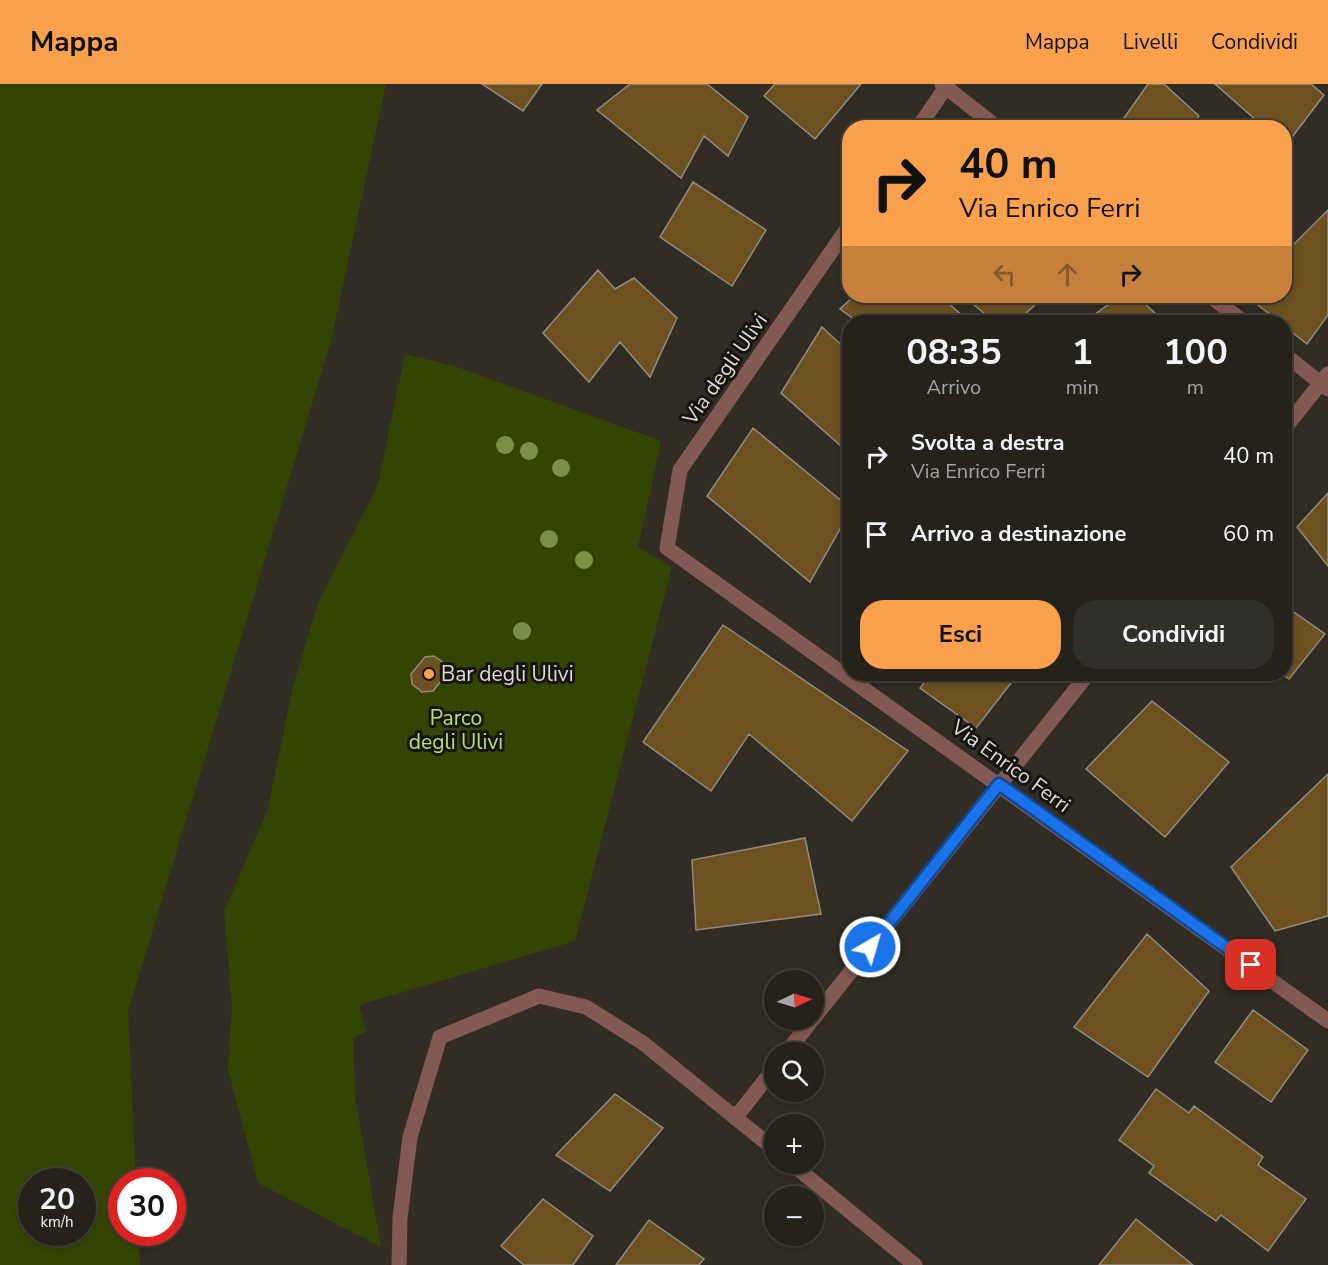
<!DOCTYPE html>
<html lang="it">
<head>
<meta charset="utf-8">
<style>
  body { margin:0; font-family:"Nunito Sans",sans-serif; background:#312f29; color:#f1f3f6; height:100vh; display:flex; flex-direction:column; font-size:22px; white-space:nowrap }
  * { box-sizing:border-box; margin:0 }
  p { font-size:20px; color:#a3a4a3 }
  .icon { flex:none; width:33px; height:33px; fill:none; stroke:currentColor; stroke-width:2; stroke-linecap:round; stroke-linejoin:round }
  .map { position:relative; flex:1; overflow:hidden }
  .panel { position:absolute; left:842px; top:231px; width:450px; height:366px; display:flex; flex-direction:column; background:#25221c; border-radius:24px; box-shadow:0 3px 9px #0003,0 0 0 2px #423f3b }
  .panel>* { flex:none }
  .hud { position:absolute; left:842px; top:36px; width:450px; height:183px; border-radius:24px; box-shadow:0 3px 9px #0003,0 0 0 2px #423f3b; background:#f9a04c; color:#111; overflow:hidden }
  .needle { width:39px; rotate:85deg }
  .controls { position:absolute; left:764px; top:886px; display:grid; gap:12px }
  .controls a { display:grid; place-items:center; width:60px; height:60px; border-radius:50%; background:#25221c; box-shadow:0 3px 9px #0003,0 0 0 2px #423f3b; font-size:30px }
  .speed { position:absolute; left:18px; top:1084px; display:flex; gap:12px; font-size:30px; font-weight:700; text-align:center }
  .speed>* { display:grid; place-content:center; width:78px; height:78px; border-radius:50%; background:#25221c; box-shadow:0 3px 9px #0003,0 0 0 2px #423f3b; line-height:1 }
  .speed small { font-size:15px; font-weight:400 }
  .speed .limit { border:9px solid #d22; background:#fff; color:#111 }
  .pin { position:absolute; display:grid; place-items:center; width:51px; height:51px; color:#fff; margin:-26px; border-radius:12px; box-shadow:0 3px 9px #0006 }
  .me { position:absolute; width:66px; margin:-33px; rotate:38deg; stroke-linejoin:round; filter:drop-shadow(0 0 4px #0008) }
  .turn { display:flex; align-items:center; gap:21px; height:126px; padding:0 18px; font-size:27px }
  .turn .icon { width:78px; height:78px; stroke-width:2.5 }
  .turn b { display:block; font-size:42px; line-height:51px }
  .lanes { display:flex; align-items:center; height:57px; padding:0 18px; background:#0003; justify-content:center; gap:30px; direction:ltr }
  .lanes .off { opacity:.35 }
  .eta { display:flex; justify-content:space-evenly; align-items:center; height:102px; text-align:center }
  .eta b { font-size:36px; font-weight:700; line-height:42px }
  .primary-button { display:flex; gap:12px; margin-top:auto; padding:12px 18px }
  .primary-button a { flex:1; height:69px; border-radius:24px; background:#f9a04c; color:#111; font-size:24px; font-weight:700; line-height:69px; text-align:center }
  .primary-button a+a { background:#312f29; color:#f1f3f6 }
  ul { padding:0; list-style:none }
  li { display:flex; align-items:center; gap:18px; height:78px; padding:0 18px }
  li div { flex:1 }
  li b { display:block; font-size:22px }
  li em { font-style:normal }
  header { display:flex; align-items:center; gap:36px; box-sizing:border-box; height:84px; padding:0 30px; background:#f9a04c; color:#111 }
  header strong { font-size:28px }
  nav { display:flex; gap:33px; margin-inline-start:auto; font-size:21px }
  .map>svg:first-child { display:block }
  .green { fill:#344503; fill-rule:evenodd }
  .building { fill:#6d5120; stroke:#918c83; stroke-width:1.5 }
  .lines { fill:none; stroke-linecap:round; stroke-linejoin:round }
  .minor { stroke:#835a53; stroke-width:15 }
  .tree { fill:#7c8f4a }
  .route-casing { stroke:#114b97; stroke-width:15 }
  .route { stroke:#1a73e8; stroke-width:10 }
  .poi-dot { fill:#f9a04c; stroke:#171512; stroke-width:2 }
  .labels { text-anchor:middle; stroke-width:6; stroke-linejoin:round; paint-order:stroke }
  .street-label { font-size:21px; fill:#dedbd6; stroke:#171512 }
  .poi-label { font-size:21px; fill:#dedbd6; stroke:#171512; text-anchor:start }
  .park-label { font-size:21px; fill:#b9e068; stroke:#171512 }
</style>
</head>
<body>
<header>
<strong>Mappa</strong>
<nav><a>Mappa</a><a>Livelli</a><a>Condividi</a></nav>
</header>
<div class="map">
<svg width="1328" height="1181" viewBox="0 0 1328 1181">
  <rect width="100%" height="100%" fill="#312d25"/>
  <!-- green -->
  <path class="green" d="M0,0H386L331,257L128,928L136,1098H122V1149H138L140,1181H0ZM32,1098H82V1149H32Z
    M405,270L454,282L661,357L638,463L672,483L575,857L359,921L366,948L353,954L355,1013L381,1163L258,1099L228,985L232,923L224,827L268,725L292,606L318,519L378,401Z"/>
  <!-- building -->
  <path class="building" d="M482,0H542L523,27Z
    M630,0H707L748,33L728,72L704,52L681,94L597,26Z
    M775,0H861L815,55L764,12Z
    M1148,0H1164L1199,32L1190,44H1117Z
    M1215,0H1311L1324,11L1286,61L1284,44H1265Z
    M693,98L766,146L732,202L660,153Z
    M1328,126V231L1307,260L1284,242V238H1280L1246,212H1284V170Z
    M598,186L615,205L634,194L677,234L650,293L620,258L589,298L543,249Z
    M854,212H940L970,238H858L840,225Z
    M963,212H1044L1017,238H995Z
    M1120,212H1136L1165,238H1084Z
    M822,243L849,268V369L781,309Z
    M753,344L849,423V429L810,498L707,412Z
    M1328,409V482L1297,443Z
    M1284,521L1325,550L1289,595L1282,590H1284Z
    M723,541L908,667L852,737L749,650L711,707L643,658Z
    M434,572L445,580L446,591L433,607L422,608L412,600L411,590L425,573Z
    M931,590H1018L976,644L920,604Z
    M1152,617L1229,678L1165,753L1086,685Z
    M1328,690V832L1275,847L1231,783Z
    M805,754L821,830L696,846L692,776Z
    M1147,850L1209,907L1148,993L1074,943Z
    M1253,926L1308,966L1271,1018L1215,978Z
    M1156,1005L1189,1029L1194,1022L1263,1073L1258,1081L1306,1115L1268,1167L1221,1131L1216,1137L1149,1089L1154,1082L1119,1056Z
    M615,1010L663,1044L610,1107L556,1071Z
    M543,1115L593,1152L573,1181H524L501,1162Z
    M1136,1135L1193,1181H1099Z
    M649,1136L704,1175L699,1181H616Z"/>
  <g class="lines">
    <!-- minor -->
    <path class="minor" d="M942,0L998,44
      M918,44L948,0
      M849,142L680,386L667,464L1328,937
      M1210,212L1244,238
      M1284,270L1328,305
      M1284,345L1328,290
      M813,935L1088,590
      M786,969L812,936
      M735,1034L774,985
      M792,1080L915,1181
      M399,1181L400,1134L410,1053L440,953L539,912L586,923L643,959L774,1065"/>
  </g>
  <!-- trees -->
  <g class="tree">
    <circle cx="505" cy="361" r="9"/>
    <circle cx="529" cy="367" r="9"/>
    <circle cx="561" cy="384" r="9"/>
    <circle cx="549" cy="455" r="9"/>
    <circle cx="584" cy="476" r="9"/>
    <circle cx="522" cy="547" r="9"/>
  </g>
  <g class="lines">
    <defs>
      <path id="route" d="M870,863L999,700L1251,881"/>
    </defs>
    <!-- route casing -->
    <use href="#route" class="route-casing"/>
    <!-- route -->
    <use href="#route" class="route"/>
  </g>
  <!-- markers -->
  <circle class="poi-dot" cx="429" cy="590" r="6"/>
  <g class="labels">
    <!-- street labels -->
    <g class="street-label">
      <text transform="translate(725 285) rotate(-55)" y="7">Via degli Ulivi</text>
      <text transform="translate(1011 682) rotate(36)" y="7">Via Enrico Ferri</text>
    </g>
    <!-- poi labels -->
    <g class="poi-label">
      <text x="441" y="597">Bar degli Ulivi</text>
    </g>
    <!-- park labels -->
    <g class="park-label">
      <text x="456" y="641">Parco<tspan x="456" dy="24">degli Ulivi</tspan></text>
    </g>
  </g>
</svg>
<div class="controls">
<a><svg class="needle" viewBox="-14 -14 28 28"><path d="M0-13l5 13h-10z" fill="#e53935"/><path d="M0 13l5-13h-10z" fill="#a3a4a3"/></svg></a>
<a><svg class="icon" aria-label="search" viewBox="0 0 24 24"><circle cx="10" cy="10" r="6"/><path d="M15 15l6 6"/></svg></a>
<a>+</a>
<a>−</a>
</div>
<div class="speed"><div>20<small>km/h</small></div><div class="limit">30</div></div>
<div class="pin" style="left:1251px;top:881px;background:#d93025"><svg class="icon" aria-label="arrive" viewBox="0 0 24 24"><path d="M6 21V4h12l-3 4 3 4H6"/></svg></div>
<svg class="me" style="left:870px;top:863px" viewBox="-20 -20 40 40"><circle r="17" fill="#1a73e8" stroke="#fff" stroke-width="3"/><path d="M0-11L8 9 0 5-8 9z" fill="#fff"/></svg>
<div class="hud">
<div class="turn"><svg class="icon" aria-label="right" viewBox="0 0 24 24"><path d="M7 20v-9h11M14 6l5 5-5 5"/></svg><div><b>40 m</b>Via Enrico Ferri</div></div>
<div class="lanes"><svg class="icon off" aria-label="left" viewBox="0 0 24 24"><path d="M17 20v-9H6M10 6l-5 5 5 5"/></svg><svg class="icon off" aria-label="ahead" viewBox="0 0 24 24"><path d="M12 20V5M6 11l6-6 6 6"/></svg><svg class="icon" aria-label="right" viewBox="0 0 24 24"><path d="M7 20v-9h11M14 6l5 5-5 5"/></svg></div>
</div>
<section class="panel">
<div class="eta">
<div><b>08:35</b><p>Arrivo</p></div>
<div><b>1</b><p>min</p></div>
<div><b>100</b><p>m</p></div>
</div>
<ul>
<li><svg class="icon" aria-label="right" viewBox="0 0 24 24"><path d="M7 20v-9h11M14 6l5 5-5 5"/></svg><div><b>Svolta a destra</b><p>Via Enrico Ferri</p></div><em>40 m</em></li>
<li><svg class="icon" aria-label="arrive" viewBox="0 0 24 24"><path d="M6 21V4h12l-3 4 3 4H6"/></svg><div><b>Arrivo a destinazione</b></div><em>60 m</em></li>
</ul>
<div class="primary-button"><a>Esci</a><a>Condividi</a></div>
</section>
</div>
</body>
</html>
